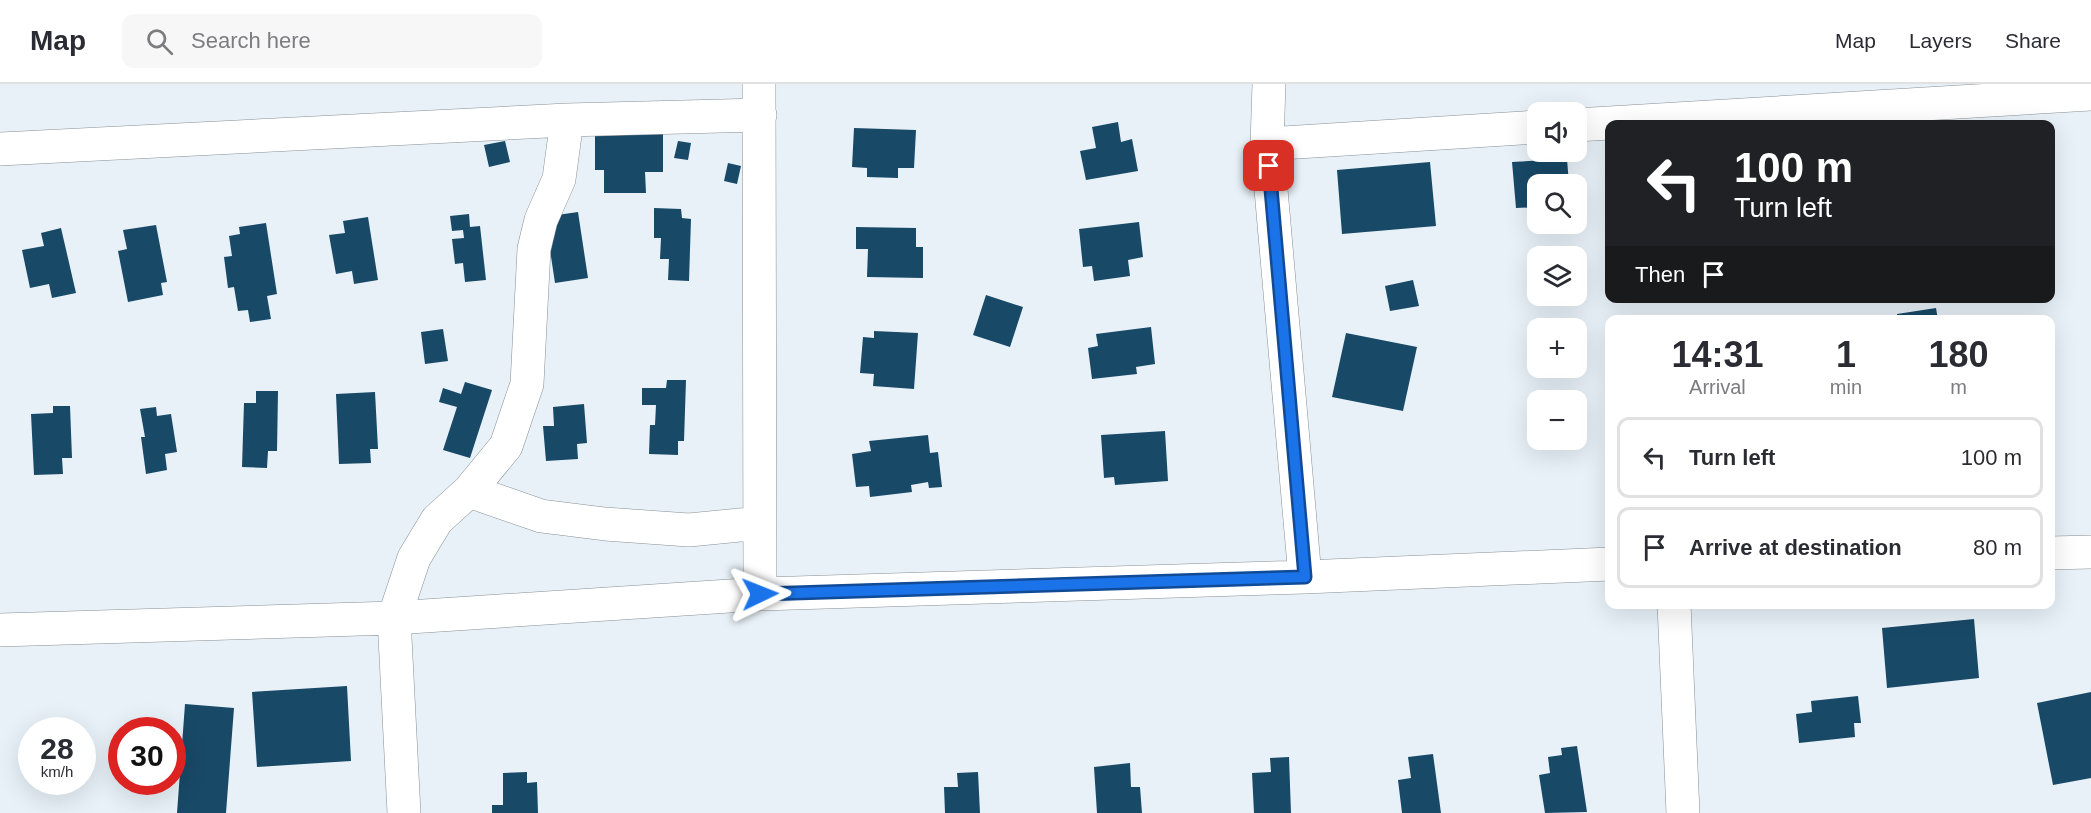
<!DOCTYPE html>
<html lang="en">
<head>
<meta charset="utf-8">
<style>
  body { margin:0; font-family:Arial,sans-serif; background:#f7f7f7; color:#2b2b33; height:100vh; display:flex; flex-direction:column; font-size:22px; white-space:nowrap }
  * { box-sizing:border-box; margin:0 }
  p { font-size:20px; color:#7c7c81 }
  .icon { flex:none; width:33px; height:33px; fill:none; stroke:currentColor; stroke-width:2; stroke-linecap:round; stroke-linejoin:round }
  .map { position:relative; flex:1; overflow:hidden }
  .sheet { position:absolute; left:1605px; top:231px; width:450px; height:294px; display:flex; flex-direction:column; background:#fff; border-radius:12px; box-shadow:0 6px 24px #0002 }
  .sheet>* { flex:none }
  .guide { position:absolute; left:1605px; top:36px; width:450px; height:183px; border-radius:12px; box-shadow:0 6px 24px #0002; background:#202124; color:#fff; overflow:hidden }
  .controls { position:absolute; left:1527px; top:18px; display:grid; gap:12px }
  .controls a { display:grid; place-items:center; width:60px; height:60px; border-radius:12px; background:#fff; box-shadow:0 6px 24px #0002; font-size:30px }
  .speed { position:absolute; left:18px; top:633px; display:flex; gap:12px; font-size:30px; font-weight:700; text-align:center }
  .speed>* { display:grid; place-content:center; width:78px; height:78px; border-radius:50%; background:#fff; box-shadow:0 6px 24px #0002; line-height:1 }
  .speed small { font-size:15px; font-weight:400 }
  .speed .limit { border:9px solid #d22; background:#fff; color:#111 }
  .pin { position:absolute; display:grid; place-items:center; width:51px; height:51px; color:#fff; margin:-26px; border-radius:12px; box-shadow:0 3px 9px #0006 }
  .me { position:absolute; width:66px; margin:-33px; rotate:88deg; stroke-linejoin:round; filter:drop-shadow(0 0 4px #0008) }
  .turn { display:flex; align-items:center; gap:21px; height:126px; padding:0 30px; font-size:27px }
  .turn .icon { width:78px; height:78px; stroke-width:2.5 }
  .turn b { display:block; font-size:42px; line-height:51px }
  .then { display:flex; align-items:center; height:57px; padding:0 30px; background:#0003; gap:12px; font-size:22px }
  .eta { display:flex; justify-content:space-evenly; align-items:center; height:102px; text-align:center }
  .eta b { font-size:36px; font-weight:600; line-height:42px }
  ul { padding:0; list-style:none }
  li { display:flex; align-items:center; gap:18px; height:81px; margin:0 12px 9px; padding:0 18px; border:3px solid #e1e1e2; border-radius:12px }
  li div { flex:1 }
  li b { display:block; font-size:22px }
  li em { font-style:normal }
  header { display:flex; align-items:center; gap:36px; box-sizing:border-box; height:84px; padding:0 30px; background:#fff; border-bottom:2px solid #e1e1e2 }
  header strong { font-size:28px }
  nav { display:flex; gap:33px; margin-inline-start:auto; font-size:21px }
  .search { width:420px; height:54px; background:#f7f7f7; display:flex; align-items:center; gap:15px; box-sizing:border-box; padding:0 21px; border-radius:12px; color:#7c7c81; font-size:22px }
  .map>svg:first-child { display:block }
  .building { fill:#184967 }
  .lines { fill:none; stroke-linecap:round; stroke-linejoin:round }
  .minor-casing { stroke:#889096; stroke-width:34 }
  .minor { stroke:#fff; stroke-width:33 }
  .route-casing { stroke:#114b97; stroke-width:15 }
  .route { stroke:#1a73e8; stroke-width:10 }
</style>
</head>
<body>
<header>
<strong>Map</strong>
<div class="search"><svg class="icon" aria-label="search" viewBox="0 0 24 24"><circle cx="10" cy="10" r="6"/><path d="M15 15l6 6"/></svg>Search here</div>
<nav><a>Map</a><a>Layers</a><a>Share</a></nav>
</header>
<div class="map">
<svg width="2091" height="729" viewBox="0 0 2091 729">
  <rect width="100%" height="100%" fill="#e8f1f8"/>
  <!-- building -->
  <path class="building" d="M1118,38L1121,58L1132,55L1138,87L1086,96L1080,67L1096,64L1092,43Z
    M854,44L916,46L914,84H898V94L867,93V84L852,83Z
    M595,47H663V88H645L646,109H604V86H595Z
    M505,57L510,78L489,83L484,61Z
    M678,57L691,59L688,76L674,74Z
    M1567,75L1569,100H1538V123L1516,124L1512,78Z
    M1430,78L1436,142L1342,150L1337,86Z
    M728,79L741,82L737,100L724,97Z
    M654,124L681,125L682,134L691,135L689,197L668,196L669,175H660L661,154H654Z
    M578,128L588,194L555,199L547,146L550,132Z
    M469,130L470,143L480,142L486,196L465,198L463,179L455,180L452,155L464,154L463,146L452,147L450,132Z
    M368,133L378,196L354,200L352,187L336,190L329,151L345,149L343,137Z
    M1139,138L1143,173L1128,176L1130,192L1094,197L1092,182L1083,183L1079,145Z
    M266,139L277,210L267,212L271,235L250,238L248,226L238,227L234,203L228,204L224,173L232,172L229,152L240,150L239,143Z
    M156,141L167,198L161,199L163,211L128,218L118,167L127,165L123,146Z
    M856,143L916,144V163H923V194L867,193L868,165H856Z
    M61,144L76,209L52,214L49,200L30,204L22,166L44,162L41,149Z
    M1413,196L1419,222L1390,227L1385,202Z
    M986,211L1023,223L1010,263L973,251Z
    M1936,224L1938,236H1898L1897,230Z
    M1151,243L1155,280L1136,283L1137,290L1092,295L1088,264L1098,262L1096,250Z
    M443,245L448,277L425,280L421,248Z
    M874,247L918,249L914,305L873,302L874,290L860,289L863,253L874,254Z
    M1346,249L1417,263L1403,327L1332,313Z
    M667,296H686L684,357H678V371L649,370L650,341H655L656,321H642V304H666Z
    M465,298L492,306L470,374L443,366L457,323L439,318L443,304L461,310Z
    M256,307H278L277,367H268L267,384L242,383L244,319H256Z
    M375,308L378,365H370L371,379L339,380L336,310Z
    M584,320L587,359L577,360L578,375L546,377L543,342H554L553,323Z
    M53,322H70L72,374H62L63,390L34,391L31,330L53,329Z
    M156,323L157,332L171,330L177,368L165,370L167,386L146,390L141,353H145L140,325Z
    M1165,347L1168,397L1115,401L1114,393L1104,394L1101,351Z
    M928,351L930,369L938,368L942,403L929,404L928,398L911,401L912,408L870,413L869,402L856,403L852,370L871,367L869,357Z
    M1974,535L1979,594L1887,604L1882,544Z
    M347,602L351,677L257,683L252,608Z
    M2091,608V694L2053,701L2037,619Z
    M1858,612L1861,639H1854L1855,653L1799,659L1796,630L1812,628L1811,617Z
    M185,620L234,624L226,729H177Z
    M1577,662L1587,728L1545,729L1539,691L1550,689L1548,673L1562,671L1561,664Z
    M1433,670L1441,729H1402L1398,696L1411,694L1408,673Z
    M1289,673L1291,729H1254L1252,689L1271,688L1270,674Z
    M1130,679L1131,703H1140L1142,729H1097L1094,683Z
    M527,688V699L537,698L538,729H492V721H503V689Z
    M978,688L980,729H945L944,703H958L957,689Z"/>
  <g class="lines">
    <defs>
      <path id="minor" d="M759,0L760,510
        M1269,0L1267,60L1305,493
        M1576,41L2091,10
        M1267,60L1538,43
        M0,65L567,36L760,31
        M469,407L541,432L605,440L689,446L760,439
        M2050,469L2091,468
        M1674,520L1683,729
        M0,546L394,534L760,510L1305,493L1610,480
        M404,729L394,534L414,474L437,436L469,407L506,362L527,300L534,165L541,136L559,95L567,36"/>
    </defs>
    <!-- minor casing -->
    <use href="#minor" class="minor-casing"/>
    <!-- minor -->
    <use href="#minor" class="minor"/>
  </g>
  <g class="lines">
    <defs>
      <path id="route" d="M760,510L1305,493L1269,82"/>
    </defs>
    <!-- route casing -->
    <use href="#route" class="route-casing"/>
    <!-- route -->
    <use href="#route" class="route"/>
  </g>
</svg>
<div class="controls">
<a><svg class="icon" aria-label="sound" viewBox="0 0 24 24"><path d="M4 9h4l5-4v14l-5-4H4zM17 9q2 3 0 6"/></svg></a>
<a><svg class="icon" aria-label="search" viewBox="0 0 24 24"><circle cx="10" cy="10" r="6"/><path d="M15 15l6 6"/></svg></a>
<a><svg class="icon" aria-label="layers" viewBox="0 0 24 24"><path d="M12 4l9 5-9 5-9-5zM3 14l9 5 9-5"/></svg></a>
<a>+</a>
<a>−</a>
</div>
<div class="speed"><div>28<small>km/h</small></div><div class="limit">30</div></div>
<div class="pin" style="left:1269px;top:82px;background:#d93025"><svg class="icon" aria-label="arrive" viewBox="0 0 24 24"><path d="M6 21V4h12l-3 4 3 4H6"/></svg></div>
<svg class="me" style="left:760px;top:510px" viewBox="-20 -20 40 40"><path d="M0-17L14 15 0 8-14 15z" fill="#1a73e8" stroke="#fff" stroke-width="4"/></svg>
<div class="guide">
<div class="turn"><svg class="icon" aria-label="left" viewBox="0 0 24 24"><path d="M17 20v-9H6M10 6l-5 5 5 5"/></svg><div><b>100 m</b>Turn left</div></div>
<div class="then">Then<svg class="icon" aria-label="arrive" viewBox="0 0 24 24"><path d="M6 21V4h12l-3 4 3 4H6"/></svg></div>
</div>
<section class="sheet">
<div class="eta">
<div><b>14:31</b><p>Arrival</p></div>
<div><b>1</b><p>min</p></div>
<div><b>180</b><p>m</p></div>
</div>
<ul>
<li><svg class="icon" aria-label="left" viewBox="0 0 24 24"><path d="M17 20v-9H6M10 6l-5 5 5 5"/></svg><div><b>Turn left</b></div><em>100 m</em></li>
<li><svg class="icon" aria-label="arrive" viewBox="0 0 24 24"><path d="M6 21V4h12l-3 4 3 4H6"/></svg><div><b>Arrive at destination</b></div><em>80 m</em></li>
</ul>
</section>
</div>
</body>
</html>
